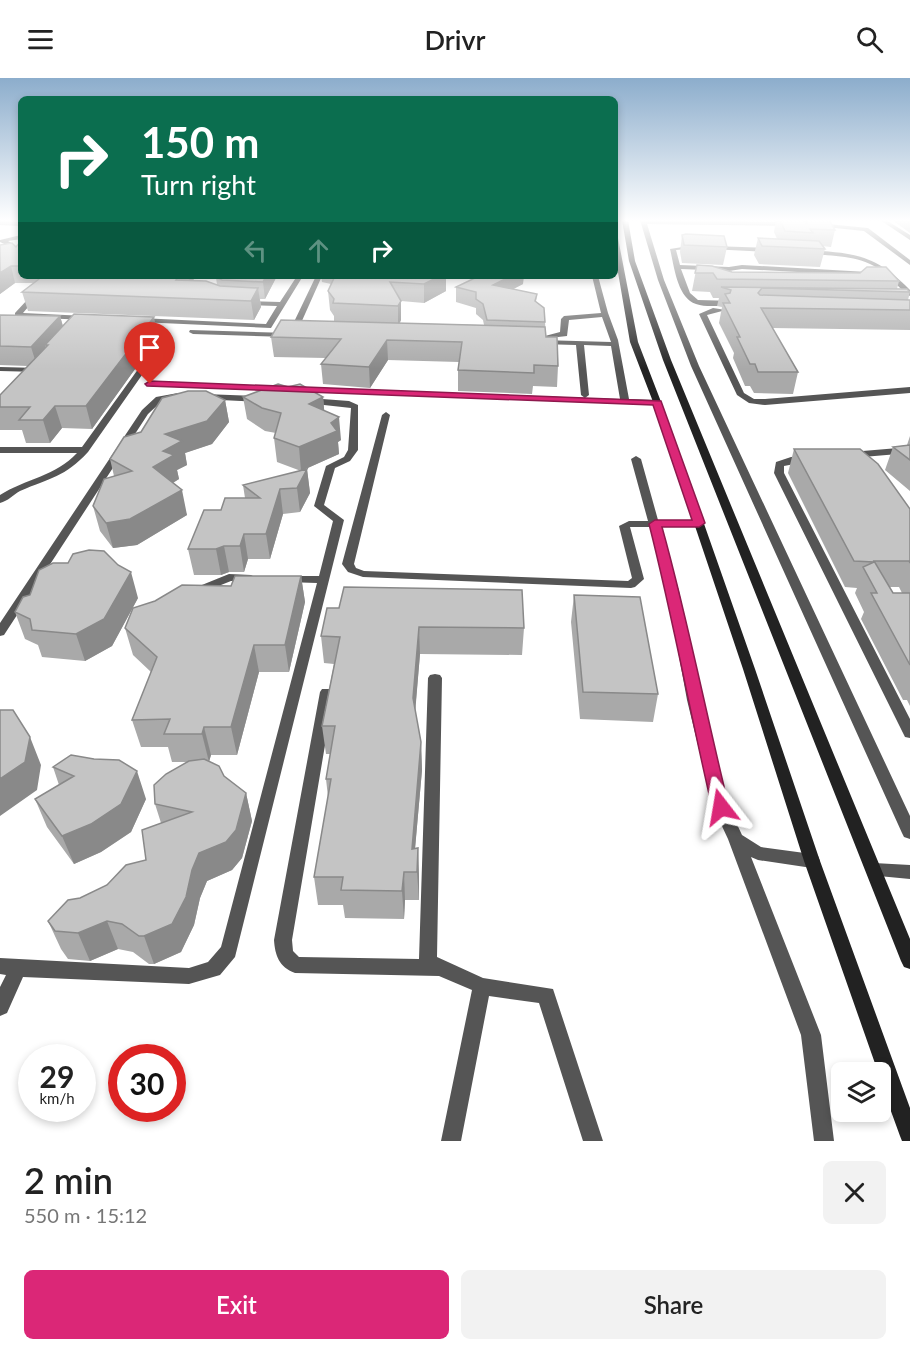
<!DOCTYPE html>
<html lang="en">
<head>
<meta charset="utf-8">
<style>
  body { margin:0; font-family:Lato,sans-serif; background:#f2f2f2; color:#222; height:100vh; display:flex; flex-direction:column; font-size:22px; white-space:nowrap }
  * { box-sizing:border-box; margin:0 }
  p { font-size:20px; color:#767676 }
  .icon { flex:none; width:33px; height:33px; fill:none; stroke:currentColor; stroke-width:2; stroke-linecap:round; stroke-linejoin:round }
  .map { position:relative; height:1063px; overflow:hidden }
  .drawer { display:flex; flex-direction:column; background:#fff; flex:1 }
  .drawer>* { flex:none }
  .guide { position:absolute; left:18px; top:18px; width:600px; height:183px; border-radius:9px; box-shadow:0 3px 9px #0003; background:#0b6e4f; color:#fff; overflow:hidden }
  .controls { position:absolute; left:831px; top:984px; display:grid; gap:12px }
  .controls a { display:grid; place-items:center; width:60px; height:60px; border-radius:9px; background:#fff; box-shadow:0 3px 9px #0003; font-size:30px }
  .speed { position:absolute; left:18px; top:966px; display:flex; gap:12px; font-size:30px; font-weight:700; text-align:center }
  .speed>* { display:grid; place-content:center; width:78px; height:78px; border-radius:50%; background:#fff; box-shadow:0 3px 9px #0003; line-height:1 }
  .speed small { font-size:15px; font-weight:400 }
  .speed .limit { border:9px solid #d22; background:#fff; color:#111 }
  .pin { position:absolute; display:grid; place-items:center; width:51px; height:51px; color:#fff; margin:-62px -26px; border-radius:50% 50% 50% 0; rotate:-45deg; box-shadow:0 0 6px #0007 }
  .pin .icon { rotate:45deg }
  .me { position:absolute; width:66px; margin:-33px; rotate:346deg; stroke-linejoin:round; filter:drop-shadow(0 0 4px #0008) }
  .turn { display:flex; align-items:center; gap:21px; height:126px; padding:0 24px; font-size:27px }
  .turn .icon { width:78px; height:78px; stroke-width:2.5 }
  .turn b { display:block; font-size:42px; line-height:51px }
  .lanes { display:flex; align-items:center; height:57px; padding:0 24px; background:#0003; justify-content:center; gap:30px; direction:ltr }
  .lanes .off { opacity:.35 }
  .round { display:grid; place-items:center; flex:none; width:63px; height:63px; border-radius:9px; background:#f2f2f2 }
  .summary { display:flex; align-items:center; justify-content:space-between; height:102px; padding:0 24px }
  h1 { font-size:36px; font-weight:600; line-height:45px }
  .action { display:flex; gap:12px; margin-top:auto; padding:12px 24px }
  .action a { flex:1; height:69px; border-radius:9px; background:#db2777; color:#fff; font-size:24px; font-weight:600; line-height:69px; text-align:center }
  .action a+a { background:#f2f2f2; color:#222 }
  header { display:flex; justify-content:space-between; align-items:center; height:78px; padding:0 24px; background:#fff; font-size:27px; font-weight:600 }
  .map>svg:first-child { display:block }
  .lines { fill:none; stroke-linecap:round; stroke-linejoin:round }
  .street { fill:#555; fill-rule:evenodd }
  .secondary { fill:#222; fill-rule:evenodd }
  .wall { fill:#a9a9a9; fill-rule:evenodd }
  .shaded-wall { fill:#898989 }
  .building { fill:#c4c4c4; stroke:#898989; stroke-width:1.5 }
  .route { fill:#db2777; stroke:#8e194d; stroke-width:1.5 }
</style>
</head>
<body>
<header><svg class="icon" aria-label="menu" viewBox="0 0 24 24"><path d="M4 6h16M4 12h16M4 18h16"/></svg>Drivr<svg class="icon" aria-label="search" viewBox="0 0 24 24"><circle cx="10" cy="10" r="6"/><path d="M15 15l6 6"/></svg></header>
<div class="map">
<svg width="910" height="1063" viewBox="0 0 910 1063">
  <rect width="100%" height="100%" fill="#fff"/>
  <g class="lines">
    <!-- street -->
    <path class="street" d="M640,142L792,144L795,146L792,148L647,146L664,202L699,288L910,738V761L904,759L902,755L691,288L658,202Z
      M880,142H886L910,157V162Z
      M0,143L21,144V148L0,147Z
      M818,145L868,150L910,182V187L864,153L816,148Z
      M21,157V161L8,163C16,167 21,174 21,183L9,168L0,164V162Z
      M695,167L697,170L676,172L680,187L729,189L742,187L868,194L871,196L868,198L742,191L729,193L681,191L690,215L698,222L735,223L738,225L735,227C723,227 708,230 696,226C677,220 674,187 670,171Z
      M712,168L770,170L773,172L770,174L710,171Z
      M808,172C855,175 876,177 910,212V218C900,212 892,200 882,193C859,176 833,179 806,175Z
      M40,198H46V208L23,235L86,238L90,240L89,242L15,239V235L40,208Z
      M297,198H303L271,250L139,244L135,242L139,240L266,246L277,228L244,227L241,225L244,223L280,224Z
      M316,198H322L301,245L311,249L307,251L294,248L293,246Z
      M592,198H598L608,235L618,262L629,321L657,322L661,325L660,327L150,308L146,306L150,304L620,321L611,268L584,267L589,317L585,320L581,317L576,267L541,266L537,264L541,262L611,264L602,239L569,242L567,258L549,260L545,258L560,254L561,241L564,238L601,235Z
      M713,230L726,232L707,237L744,315L754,321H765L910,309V315L765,327L749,325L737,317L699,236Z
      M139,250L155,251L170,257L88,374C65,399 50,400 20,413C13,417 8,423 0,425V417C25,401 56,398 77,375H0V369H82L162,258L139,254Z
      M190,252L289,255L293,257L289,259L193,256L189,254Z
      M0,289L39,290L43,292L39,294L0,293Z
      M178,315L181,316V320L162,323L148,336L4,557L0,558V545L142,332L156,319Z
      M204,316L259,318L263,321L259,324L201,321L200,319Z
      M309,320L349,323L358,327V372L350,383L335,390L324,427L344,442L235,879L220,897L189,906L23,899L7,935L0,938V909L6,897L0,896V880L189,890L208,884L221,869L317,505L286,504L280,501L286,498H319L333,443L314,428L326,388L344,379L348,372L351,330L306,325V321Z
      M386,334L390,337L354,486L356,490L364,493L628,503L632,500L619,448L629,443H648L631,381L636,378L641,381L658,442H699L704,445L699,448L660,449L679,513L701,622L729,729L742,757L761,769L812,776L818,778L820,783L818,788L812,790L758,782L751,779L821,957L834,1063H814L801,957L728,761L713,729L687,622L667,513L650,449H630L644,501L635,509L631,510L363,499L348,494L342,486L382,337Z
      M910,369V375L851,380L846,377L851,374Z
      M807,378L810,379V383L784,388V395L910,641V660L905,659L903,655L774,395L776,384L791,379Z
      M229,496L251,497L257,500L251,503H231L196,517L190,513L192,511Z
      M435,596L440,597L442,600L437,879L483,900L553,911L603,1063H583L539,925L489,918L461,1063H441L472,912L439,898L295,895C279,889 275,877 274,862L320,614L322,611H332L334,614L292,862L293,873L299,879L419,881L428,600L430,597Z
      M874,785L910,787V801L868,797L866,792L868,787Z"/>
    <!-- secondary -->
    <path class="secondary" d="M622,142H628L635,183L671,282L910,861V891L904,889L901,883L663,282L629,183Z
      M615,158L618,160L638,264L663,329L755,591L820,783L910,1030V1063H902L900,1058L880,1003V994H878L804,783L743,591L655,329L630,264L615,177Z"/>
  </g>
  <!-- wall -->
  <path class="wall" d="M776,142H829L835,152L831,169L822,168L825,171L820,189L759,186L754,177L758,160L777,161L774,154Z
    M892,142H910V155Z
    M682,157L727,169L723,187L682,185L680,174Z
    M21,160V198H39V201L43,198H196L193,202L217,207L216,199L217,198H277L265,221H260L261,229L254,242L28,233L22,214L34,205H15L0,216V167L16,169L19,165L18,161Z
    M697,187L732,194L899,203L897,211L910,214L908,222H910V252L772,250L798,294L793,316L754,315L750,308H745L733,280L734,275L719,245L722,229L717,228L719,220H713L710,214L692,213Z
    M321,198H446V213L424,225L401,223V242L400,245L484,247L483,242L476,236V230L456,224V209L523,206L513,211L537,216L536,224L545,244L546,259L558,288L557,309L533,308L532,316L458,313V292L459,284L388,282L370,310L323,306L321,286L326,280L274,279L271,259L334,243V238L330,232L328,213L331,206L322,204Z
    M0,237L60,238L63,248L158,259L92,351L62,350L50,365H26L22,352H0V317L28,288L0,287Z
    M288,309L323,319L324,332L341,362L338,364L339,376L303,392L307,391L310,415L300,434L283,436L270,481H248L244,494H229L221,497H194L188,471L245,420L243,407L301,393L277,384L274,360L276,355L265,353L247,341L243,319Z
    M225,322L229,344L212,366L185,375L187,387L177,392L179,401L173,405L187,437L137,467L113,470L100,453L93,428L114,398L110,381L141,354Z
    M910,358V413L885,392L893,369L907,367Z
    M794,371L910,431V628L907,622H903L861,541L864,534L855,515L857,510L845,509L788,395ZM890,509H899L902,515H893Z
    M301,498L305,524L289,594H259L237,677H211L209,683L224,698L246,715L252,743L242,780L232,792L207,803L200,820L194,847L181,874L154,886H149L133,874L118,871L90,883L68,881L61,871L48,843L80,820L107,807L146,782L161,745L155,726L187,684H172L168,669H141L132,642L151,594L133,577L125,550L231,508Z
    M574,517L658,616L653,644L580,641L571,544Z
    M138,520L112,568L85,583L42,579L38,567L25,561L15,534Z
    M327,530L524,550L522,577L420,576L415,633L421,664L422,692L415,770H418L419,799V822H405L404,841L345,840L343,827H318L314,799L328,719L326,701L330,676H326L322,648L334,586L324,585L321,558Z
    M53,689L146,721L131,754L101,774L74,786L47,749L35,721L59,707Z"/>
  <!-- shaded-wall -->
  <path class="shaded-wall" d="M11,188L15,205L0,216V195Z
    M188,198H196L190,207Z
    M266,198H277L265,221L263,204Z
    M440,198H446V213L424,225V206Z
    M511,198H524L523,206L492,222L493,207Z
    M258,210L261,229L254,242L251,223Z
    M401,223V242L398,247V228Z
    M60,238L65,256L45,267L47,276L37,288L31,269Z
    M154,239L158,259L92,351L86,328Z
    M387,262L388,282L370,310L369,289Z
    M323,319L325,341L309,326Z
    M225,322L229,344L212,366L185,375L187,387L177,392L179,401L159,413L153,389L163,373L165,356Z
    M55,328L62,350L50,365L43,342Z
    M339,339L341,362L338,364L339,376L301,393L299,369Z
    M307,391L310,415L300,434L297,410Z
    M280,411L283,436L270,481L266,456Z
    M182,412L187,437L137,467L113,470L106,445Z
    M244,456L248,481L244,494L240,468Z
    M224,468L229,494L221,497L216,471Z
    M131,494L138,520L112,568L85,583L76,556Z
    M301,498L305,524L289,594L285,567Z
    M419,549L420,576L414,648L413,620Z
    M254,567L259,594L237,677L231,649Z
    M204,649L211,677L209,684L202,656Z
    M30,659L41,687L37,712L0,738V701Z
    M421,664L422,692L413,794L412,771Z
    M137,693L146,721L131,754L101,774L74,786L62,758Z
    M246,715L252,743L242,780L232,792L207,803L200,820L194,847L181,874L154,886L144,858L192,792L199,775Z
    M418,770L419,799V822L417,794Z
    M404,794L405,822L404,841L402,813Z
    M107,843L118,871L90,883L78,855Z"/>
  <!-- building -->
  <path class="building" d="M780,142H804L807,146L805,142H829L835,152L810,151L813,155L785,153Z
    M686,156L724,158L727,169L684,167L682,157Z
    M21,160V188H11L0,195V167L12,165L16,169L21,163L18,161Z
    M758,160L819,163L825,171L762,168Z
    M697,187L712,188L732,194L860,195L867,189H886L899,203L717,201L713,195H695Z
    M43,198H179L176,202L206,203L220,208L258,210L251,223L22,214Z
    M217,198H266L263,204L222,202L216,199Z
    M335,198H440L424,206L390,204L401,223L398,228L333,225L334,221L328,213Z
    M479,198H511L493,207L537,216L535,223L544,230L545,244L487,242L483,226L476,221V214L456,209Z
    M721,209L907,211L910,214L762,210L758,215L760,217L910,222V232L761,230L798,294H758L755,286H750L737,259H740L723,225H730L725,216L730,215L731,212Z
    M74,236L154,239L86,328H55L43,342H19L30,329H0V317L48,267H45Z
    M0,237L60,238L31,269L0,268Z
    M281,242L545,249L546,259H557L558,288L534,287V295L458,292L462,264L387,262L369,289L321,286L341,261L271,259Z
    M278,306L288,309L300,306L323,319L309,326L339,339L331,345L337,353L299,369L274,360L281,335L262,330L243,319Z
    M188,313H206L225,322L207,343L165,356L182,363L163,373L174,377L153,389L182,412L130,441L106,445L93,428L104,401L132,393L110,381L124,359L141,354L162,320Z
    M910,367V382L893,369Z
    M794,371H860L878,386L910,431V485L909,483H874L893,515H910V587L871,515H877L863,489L874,484L854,483Z
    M307,391L297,410L280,411L266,456H244L240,468H224L216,471H188L204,432H221L225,420H260L243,407Z
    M89,472L104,473L118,487L131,494L104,541L76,556L32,552L30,541L15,534L23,519L30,517L39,492L53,485H68L73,476Z
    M235,498H301L285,567H254L231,649H204L202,656H164L170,641L132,642L157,579L125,550L133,530L155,523L182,507L231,508Z
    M344,509L522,512L524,550L419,549L413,620L421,664L412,771L418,770L417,794H404L402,813L341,812L343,799H314L331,701H326L335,648H322L340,559L321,558L327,530H339Z
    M574,517L640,519L658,616L583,614Z
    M0,632H13L30,659L25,684L0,701Z
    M71,677L94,681L119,682L137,693L121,726L91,746L62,758L35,721L74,698L53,689Z
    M204,681L219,688L224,698L246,715L236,752L226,764L199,775L192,792L186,819L172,846L144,858H139L122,846L107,843L78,855L55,853L48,843L68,822L80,820L107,807L126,787L146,782L142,752L192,734L155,726L154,707L166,696L189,683Z"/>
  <!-- sky -->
  <linearGradient id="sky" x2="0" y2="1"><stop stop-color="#8cadcc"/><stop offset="0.49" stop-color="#fff"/><stop offset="1" stop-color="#fff" stop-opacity="0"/></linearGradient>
  <rect width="910" height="291" fill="url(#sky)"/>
  <!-- route -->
  <path class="route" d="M150,303L661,323L705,445L699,449H662C688,542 706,636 729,729L727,734L721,736L715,734L712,729C690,635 673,540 649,446L655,442H692L653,327L147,308L145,306Z"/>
</svg>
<div class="controls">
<a><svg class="icon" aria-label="layers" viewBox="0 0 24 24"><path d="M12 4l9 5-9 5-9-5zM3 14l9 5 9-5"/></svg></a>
</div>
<div class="speed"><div>29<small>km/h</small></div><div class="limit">30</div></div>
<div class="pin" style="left:150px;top:306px;background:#d93025"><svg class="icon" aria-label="arrive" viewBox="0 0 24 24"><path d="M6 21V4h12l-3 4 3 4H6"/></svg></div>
<svg class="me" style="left:721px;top:729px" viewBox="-20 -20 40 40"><path d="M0-17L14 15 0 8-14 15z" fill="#db2777" stroke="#fff" stroke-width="4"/></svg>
<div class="guide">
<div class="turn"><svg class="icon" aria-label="right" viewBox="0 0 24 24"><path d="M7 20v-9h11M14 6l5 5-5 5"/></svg><div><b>150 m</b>Turn right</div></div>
<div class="lanes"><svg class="icon off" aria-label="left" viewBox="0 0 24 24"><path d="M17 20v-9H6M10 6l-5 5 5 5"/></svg><svg class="icon off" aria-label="ahead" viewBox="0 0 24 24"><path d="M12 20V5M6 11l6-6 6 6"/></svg><svg class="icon" aria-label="right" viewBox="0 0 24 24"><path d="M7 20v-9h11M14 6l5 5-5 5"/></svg></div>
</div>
</div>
<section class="drawer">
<div class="summary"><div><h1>2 min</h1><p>550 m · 15:12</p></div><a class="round"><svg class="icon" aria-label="close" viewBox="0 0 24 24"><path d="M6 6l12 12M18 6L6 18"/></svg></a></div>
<div class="action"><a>Exit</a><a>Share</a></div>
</section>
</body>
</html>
